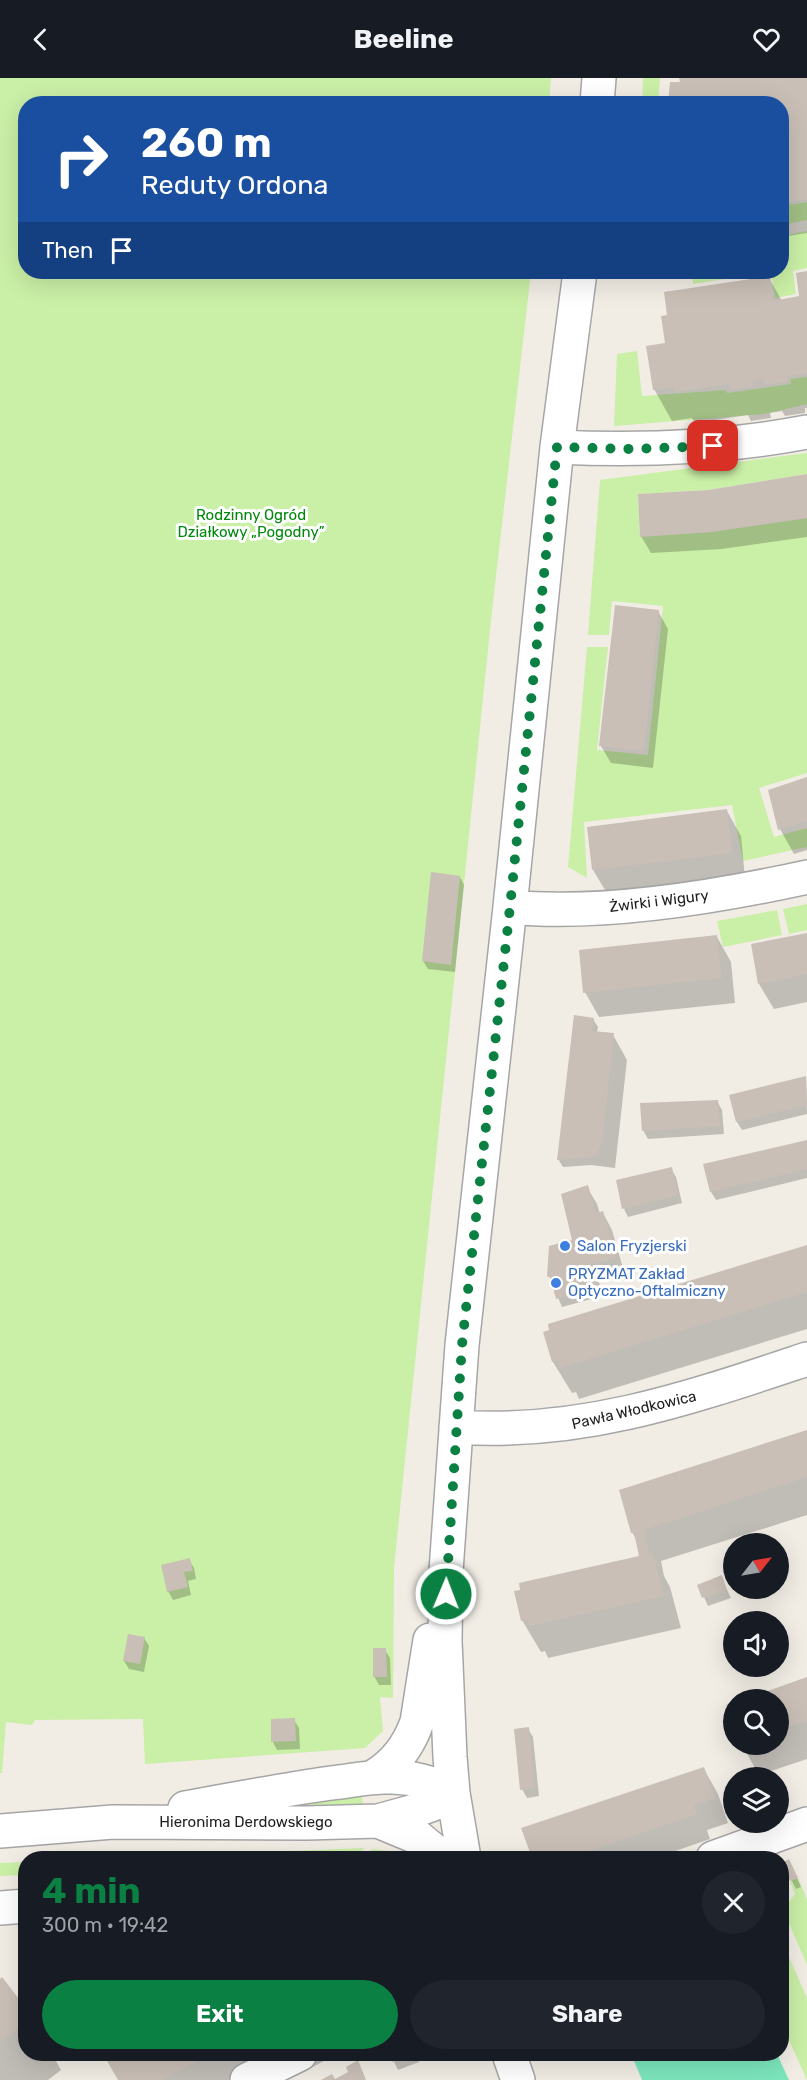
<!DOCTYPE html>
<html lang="en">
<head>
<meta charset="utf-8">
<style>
  body { margin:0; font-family:Rubik,sans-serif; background:#20242c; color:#f1f3f6; height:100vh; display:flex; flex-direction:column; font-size:22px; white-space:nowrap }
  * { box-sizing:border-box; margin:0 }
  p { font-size:20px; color:#9ea1a6 }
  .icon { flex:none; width:33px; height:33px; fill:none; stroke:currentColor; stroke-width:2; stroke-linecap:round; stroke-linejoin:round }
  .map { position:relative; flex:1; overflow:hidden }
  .sheet { position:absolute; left:18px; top:1773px; width:771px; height:210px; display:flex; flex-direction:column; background:#171b24; border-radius:24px; box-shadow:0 6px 24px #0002 }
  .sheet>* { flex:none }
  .banner { position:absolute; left:18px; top:18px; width:771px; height:183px; border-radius:24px; box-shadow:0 6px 24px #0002; background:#1a4fa0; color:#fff; overflow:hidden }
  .needle { width:39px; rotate:59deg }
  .buttons { position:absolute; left:723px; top:1455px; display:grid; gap:12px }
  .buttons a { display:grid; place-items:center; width:66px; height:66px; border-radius:50%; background:#171b24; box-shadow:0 6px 24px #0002; font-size:30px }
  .pin { position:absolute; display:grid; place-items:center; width:51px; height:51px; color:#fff; margin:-26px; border-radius:12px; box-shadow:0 3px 9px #0006 }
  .me { position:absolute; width:66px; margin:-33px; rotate:1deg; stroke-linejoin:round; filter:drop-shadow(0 0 4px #0008) }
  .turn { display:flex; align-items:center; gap:21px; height:126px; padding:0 24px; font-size:27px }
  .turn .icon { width:78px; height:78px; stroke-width:2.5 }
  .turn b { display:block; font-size:42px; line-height:51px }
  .then { display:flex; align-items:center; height:57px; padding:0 24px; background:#0003; gap:12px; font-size:22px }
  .round { display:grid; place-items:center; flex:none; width:63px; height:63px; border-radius:32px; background:#20242c }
  .head { display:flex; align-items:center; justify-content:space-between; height:102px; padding:0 24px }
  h1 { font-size:36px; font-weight:700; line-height:45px; color:#0b8043 }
  .cta { display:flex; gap:12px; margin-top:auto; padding:12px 24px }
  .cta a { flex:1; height:69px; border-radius:36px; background:#0b8043; color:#fff; font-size:24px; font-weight:700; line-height:69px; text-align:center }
  .cta a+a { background:#20242c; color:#f1f3f6 }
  header { display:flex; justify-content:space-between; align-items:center; height:78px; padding:0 24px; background:#171b24; font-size:27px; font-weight:700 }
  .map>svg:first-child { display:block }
  .grass { fill:#caefa6 }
  .pitch { fill:#7ce6bd }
  .shadow { fill:#0003 }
  .building { fill:#c9bfb7 }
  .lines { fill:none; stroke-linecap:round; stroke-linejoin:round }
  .minor-casing { stroke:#a6a6a6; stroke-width:36 }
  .minor { stroke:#fff; stroke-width:33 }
  .route { stroke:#0b8043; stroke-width:10; stroke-dasharray:0 18 }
  .shop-dot { fill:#3f7fe0; stroke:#fff; stroke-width:2 }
  .labels { text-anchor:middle; stroke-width:6; stroke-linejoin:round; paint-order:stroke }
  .park-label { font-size:15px; fill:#02880c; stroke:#fff }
  .street-label { font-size:15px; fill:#1f1f1f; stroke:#fff }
  .shop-label { font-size:15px; fill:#366cbe; stroke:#fff; text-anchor:start }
</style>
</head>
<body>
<header><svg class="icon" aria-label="back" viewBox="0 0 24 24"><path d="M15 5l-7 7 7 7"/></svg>Beeline<svg class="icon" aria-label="heart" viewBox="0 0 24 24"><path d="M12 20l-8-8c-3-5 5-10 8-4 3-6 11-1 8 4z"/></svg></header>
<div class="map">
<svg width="807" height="2002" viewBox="0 0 807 2002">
  <rect width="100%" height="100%" fill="#f1ede5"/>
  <!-- grass -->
  <path class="grass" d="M0,0H551L549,26H26V194H531L491,542L394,1490L393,1620L380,1619L383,1653L365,1670L145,1686L143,1641L35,1642L32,1647L6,1644L2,1695H0Z
    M643,0H660L658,25H642Z
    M807,124V142L782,147V128Z
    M807,153V190L793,193L796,216L775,220L771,194L693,206L692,194H782V158Z
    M637,273L642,318L726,312L727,315L791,306L790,301L807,299V326L765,336L614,348L617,276Z
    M807,375V396L708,412L638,416L640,458L711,454L807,440V695L759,710L774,759L807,750V769L743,783L732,727L584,744L587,800L568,789L587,569H608L597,672L648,677L663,528L612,523L609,557H588L600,402Z
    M807,826V852L789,856L783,831Z
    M777,832L782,857L723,869L717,843Z
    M362,1718L363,1728L238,1732Z
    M364,1770L358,1780H113Z
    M372,1771L389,1773L405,1780H367Z
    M25,1784V1797L0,1798V1785Z
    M798,1800L807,1821V1887L785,1836V1829L795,1816L790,1803Z
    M789,1879L807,1920V2002L782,1947V1882Z"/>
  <!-- pitch -->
  <path class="pitch" d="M631,1976H777L789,2002H642Z"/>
  <!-- shadow -->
  <path class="shadow" d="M681,0H807V155L782,159V26L682,6Z
    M807,195V330H805V335L785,338L782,333L770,335L771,340L751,343L748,337L695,345L692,340L672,343L654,311L667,267L769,200L782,223L801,220Z
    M807,398V459L722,471L651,475L641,458Z
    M658,533L668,551L653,690L611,685L601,668Z
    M807,701V772L794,776L780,751Z
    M727,733L741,758L745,800L608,817L593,792Z
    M460,799L464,807L455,894L428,891L423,883Z
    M807,857V924L774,931L759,906Z
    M717,859L731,884L735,925L599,939L585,914Z
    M593,941L598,949L597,955L613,957L627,982L615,1090L591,1087L563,1089L558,1081Z
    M806,1000L807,1036L742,1052L737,1044L731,1018Z
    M717,1023L722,1032L724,1056L648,1061L643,1052Z
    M807,1063V1100L716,1122L711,1114L705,1087Z
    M671,1091L676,1099L682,1125L628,1139L624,1131Z
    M587,1109L597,1126L600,1136L603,1135L612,1152L625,1197L599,1204L602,1218L562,1229L549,1198L551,1169L574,1163Z
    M807,1168V1251L579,1321L576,1314L572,1315L553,1284L545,1255Z
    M807,1354V1437L661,1483L664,1498L670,1509L681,1550L548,1580L545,1573L541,1574L522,1542V1513L641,1479L638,1465L632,1454Z
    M189,1482L194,1490L196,1501L188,1503L191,1517L173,1522L168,1513Z
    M721,1499L731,1520L708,1528L699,1508Z
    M144,1560L149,1568L144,1594L129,1591L124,1583Z
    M385,1572L390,1580L391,1607H379L374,1598Z
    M807,1600V1681L771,1693L773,1700H760L742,1666H778V1622Z
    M294,1642L299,1650L300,1671L277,1672L273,1664Z
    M528,1651L533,1659L539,1718L527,1720L522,1711Z
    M704,1691L718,1716L728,1745L707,1752L710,1761L655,1780H534L523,1751Z
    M783,1785L793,1791L801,1809L796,1811Z
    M0,1902L26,1932V1976H52L61,1992L48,2002H0Z
    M105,1976H323L326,1982L288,2002H119Z
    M390,1976H416L419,1984L398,1992Z
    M428,1976H441L430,1980Z"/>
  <!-- building -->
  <path class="building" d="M679,0H807V121L782,125V26H668L670,4H680Z
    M807,193V295L787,298L788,303L765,307L764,301L753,303V308L731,312L730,306L675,314L674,309L653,312L646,268L665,265L661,238L667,237L664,214L770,198L773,223L799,218L796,195Z
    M807,396V440L711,454L640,459L638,416L708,412Z
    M615,527L659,532L644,673L599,668Z
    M807,699V743L778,752L768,712Z
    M727,731L732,775L592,792L587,749Z
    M431,794L460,798L451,887L422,883Z
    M807,855V896L758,906L751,866Z
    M717,857L722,900L583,915L579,872Z
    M574,937L594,940L592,953L614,955L602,1065L596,1078L557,1082Z
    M806,998L807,1027L736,1044L729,1017Z
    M718,1022L720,1048L642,1053L640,1025Z
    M807,1062V1091L710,1114L703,1086Z
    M672,1089L678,1117L622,1131L616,1102Z
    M588,1107L596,1135L603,1133L616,1180L592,1186L599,1209L556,1221L550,1198L547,1199L549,1168L572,1162L561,1116Z
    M807,1167V1214L560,1290L558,1283L552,1284L543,1254L549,1252L548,1246Z
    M807,1352V1399L644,1452L649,1476L653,1475L664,1518L529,1548L527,1542L521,1543L514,1513L520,1512L519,1505L639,1478L634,1455H631L619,1412Z
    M190,1480L193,1493L184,1494L188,1509L167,1514L161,1487Z
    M722,1497L727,1512L702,1520L697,1507Z
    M128,1556L145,1559L140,1586L123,1583Z
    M373,1570H386L387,1599H373Z
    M807,1599V1643L778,1653V1622H742Z
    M734,1624V1647L733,1648L726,1627Z
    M295,1640L296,1663L271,1664V1641Z
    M529,1649L535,1710L520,1712L514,1651Z
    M741,1666H755L756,1669L744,1674Z
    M704,1689L715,1720L694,1727L697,1736L568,1780H532L521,1750Z
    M789,1781L798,1800L790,1803L782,1785Z
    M2,1899L26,1930V1944L0,1964V1901Z
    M103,1976H211L160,2002H118Z
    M389,1976H414L392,1984Z
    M358,1982L366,2002H321L332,1996L335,2001L348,1994L346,1989Z"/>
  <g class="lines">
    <defs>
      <path id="minor" d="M597,26L599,0
        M557,369C641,373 724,370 807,354
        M510,829C603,838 716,819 807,799
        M456,1349C581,1358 690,1320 807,1281
        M373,1699C394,1687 409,1667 417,1644L430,1562
        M185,1730C234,1721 282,1712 331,1705C351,1703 371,1698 391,1699C413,1699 434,1705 453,1715
        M378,1743L419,1760L443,1780
        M0,1753L113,1744L307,1745L378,1743L411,1734L436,1725L453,1715
        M464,1780L453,1715L450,1679L445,1563L446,1493L462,1267L510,829L557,369L580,194
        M713,1780L807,1746
        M0,1830L26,1828
        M509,1976L518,2002
        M247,2002L300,1976"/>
    </defs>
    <!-- minor casing -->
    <use href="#minor" class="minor-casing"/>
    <!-- minor -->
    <use href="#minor" class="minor"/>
  </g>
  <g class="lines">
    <!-- route -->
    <path class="route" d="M446,1516L462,1267L510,829L557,369L632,371L713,368"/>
  </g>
  <!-- markers -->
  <g class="shop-dot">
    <circle cx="565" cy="1168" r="6"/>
    <circle cx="556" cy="1205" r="6"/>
  </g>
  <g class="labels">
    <!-- park labels -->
    <g class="park-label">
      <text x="251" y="442">Rodzinny Ogród<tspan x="251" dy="17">Działkowy „Pogodny”</tspan></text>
    </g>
    <!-- street labels -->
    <g class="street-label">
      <text transform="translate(659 823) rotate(-7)" y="5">Żwirki i Wigury</text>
      <text transform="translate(634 1332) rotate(-13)" y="5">Pawła Włodkowica</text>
      <text x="246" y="1749">Hieronima Derdowskiego</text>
    </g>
    <!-- shop labels -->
    <g class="shop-label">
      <text x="577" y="1173">Salon Fryzjerski</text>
      <text x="568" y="1201">PRYZMAT Zakład<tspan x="568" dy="17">Optyczno-Oftalmiczny</tspan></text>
    </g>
  </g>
</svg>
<div class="buttons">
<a><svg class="needle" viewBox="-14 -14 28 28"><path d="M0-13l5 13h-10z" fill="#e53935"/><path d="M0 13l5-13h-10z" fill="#9ea1a6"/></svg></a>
<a><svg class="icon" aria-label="sound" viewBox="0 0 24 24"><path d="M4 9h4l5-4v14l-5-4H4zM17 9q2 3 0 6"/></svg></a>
<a><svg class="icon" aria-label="search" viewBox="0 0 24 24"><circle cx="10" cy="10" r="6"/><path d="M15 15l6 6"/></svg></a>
<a><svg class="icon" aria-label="layers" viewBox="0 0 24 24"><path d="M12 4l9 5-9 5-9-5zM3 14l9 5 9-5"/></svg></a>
</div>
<div class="pin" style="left:713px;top:368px;background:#d93025"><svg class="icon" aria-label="arrive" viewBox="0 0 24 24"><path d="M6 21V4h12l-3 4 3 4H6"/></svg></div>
<svg class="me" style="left:446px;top:1516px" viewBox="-20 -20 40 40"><circle r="17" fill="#0b8043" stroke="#fff" stroke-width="3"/><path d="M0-11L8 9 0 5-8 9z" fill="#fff"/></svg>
<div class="banner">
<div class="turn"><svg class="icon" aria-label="right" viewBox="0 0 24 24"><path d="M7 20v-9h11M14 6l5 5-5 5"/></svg><div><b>260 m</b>Reduty Ordona</div></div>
<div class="then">Then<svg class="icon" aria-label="arrive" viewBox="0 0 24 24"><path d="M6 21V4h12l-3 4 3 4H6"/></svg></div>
</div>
<section class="sheet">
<div class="head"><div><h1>4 min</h1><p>300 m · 19:42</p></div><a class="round"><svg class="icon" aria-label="close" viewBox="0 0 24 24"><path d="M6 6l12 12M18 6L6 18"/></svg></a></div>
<div class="cta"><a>Exit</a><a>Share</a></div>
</section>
</div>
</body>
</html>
